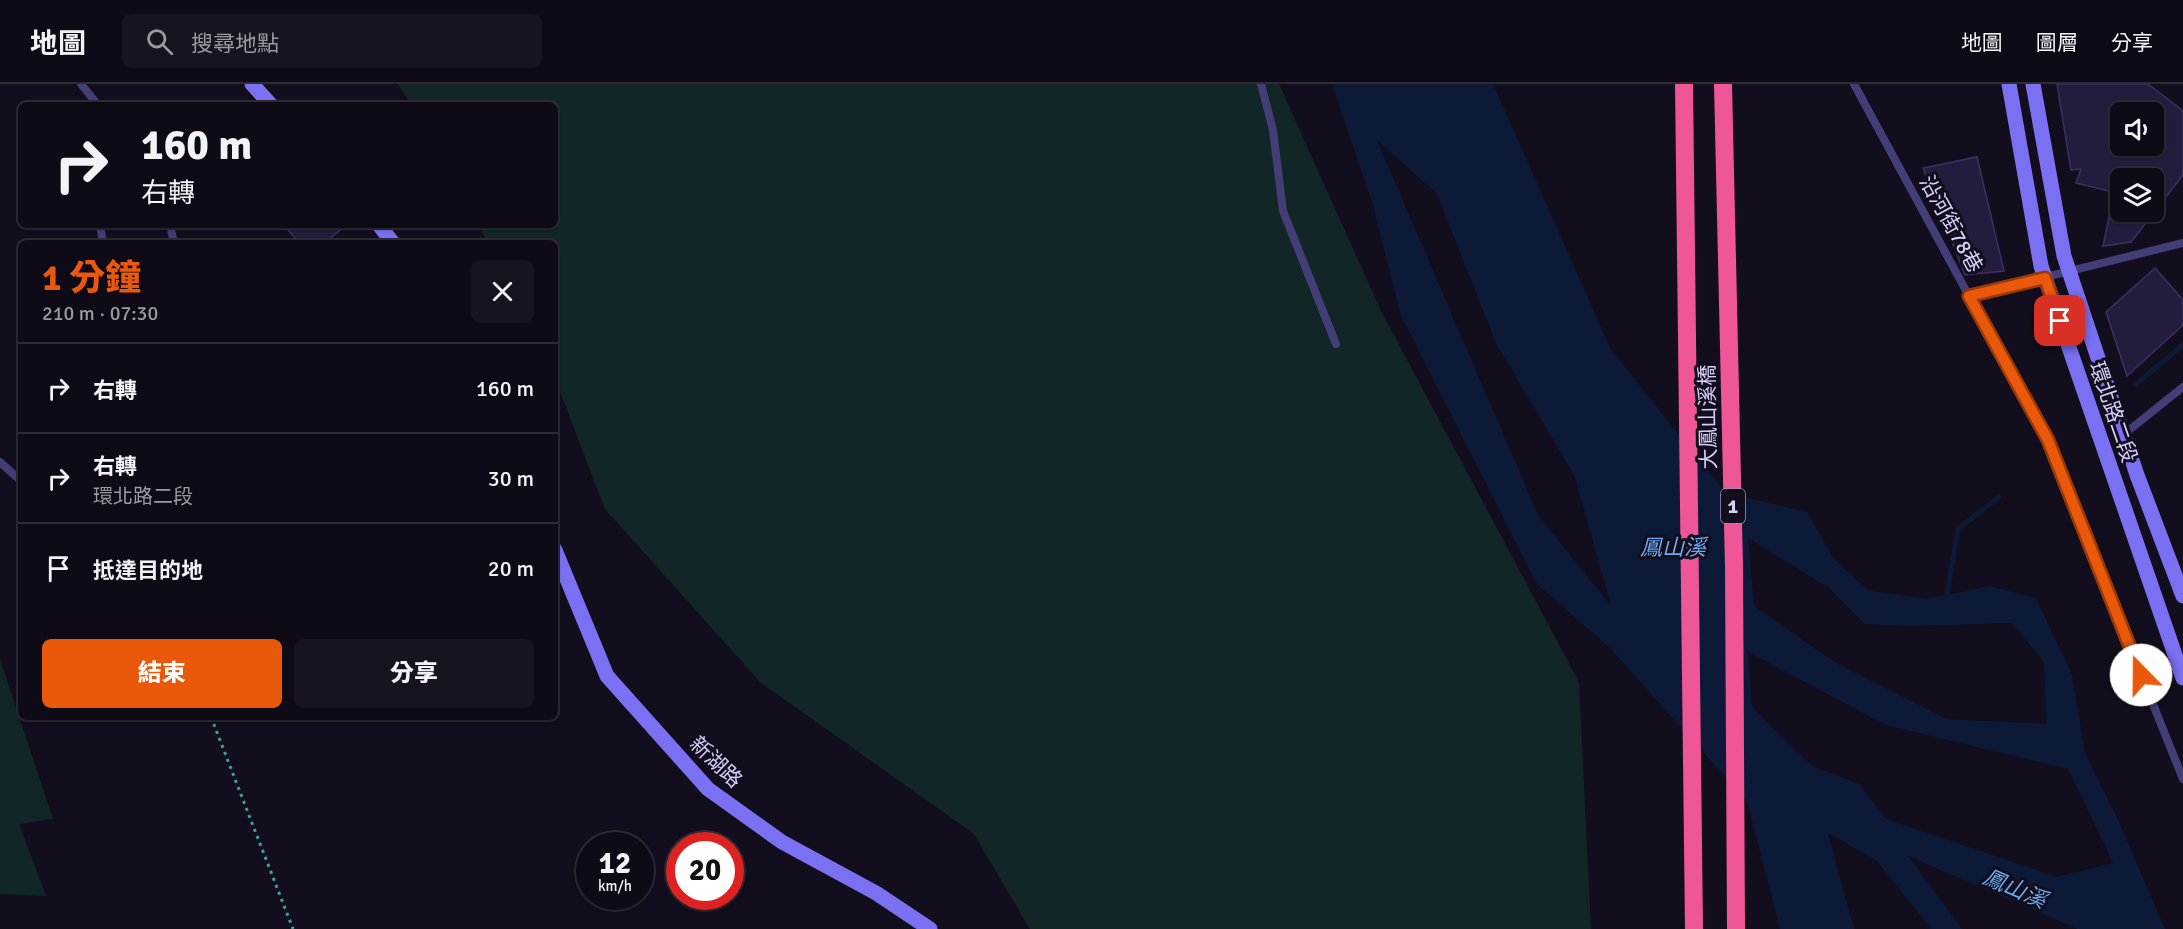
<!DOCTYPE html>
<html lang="zh-TW">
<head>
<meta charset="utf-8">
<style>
  body { margin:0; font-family:Signika,"Noto Sans TC",sans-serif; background:#17131f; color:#f1f3f6; height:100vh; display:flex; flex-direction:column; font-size:22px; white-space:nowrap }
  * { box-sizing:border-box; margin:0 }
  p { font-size:20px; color:#9b9aa1 }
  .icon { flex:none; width:33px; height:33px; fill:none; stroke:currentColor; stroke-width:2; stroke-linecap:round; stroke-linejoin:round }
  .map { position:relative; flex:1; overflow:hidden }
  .details { position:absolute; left:18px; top:156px; width:540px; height:480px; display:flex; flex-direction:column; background:#0e0a16; border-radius:9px; box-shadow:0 2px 4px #0004,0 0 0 2px #2e2b35 }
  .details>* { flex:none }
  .banner { position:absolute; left:18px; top:18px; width:540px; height:126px; border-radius:9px; box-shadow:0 2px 4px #0004,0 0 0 2px #2e2b35; background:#0e0a16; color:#f1f3f6; overflow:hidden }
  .tools { position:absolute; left:2110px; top:18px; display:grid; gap:12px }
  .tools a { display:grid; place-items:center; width:54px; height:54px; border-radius:9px; background:#0e0a16; box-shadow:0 2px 4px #0004,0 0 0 2px #2e2b35; font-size:30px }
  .speed { position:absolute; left:576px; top:748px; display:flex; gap:12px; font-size:30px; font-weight:700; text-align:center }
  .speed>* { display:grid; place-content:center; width:78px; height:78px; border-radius:50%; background:#0e0a16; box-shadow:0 2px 4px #0004,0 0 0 2px #2e2b35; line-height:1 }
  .speed small { font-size:15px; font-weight:400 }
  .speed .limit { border:9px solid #d22; background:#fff; color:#111 }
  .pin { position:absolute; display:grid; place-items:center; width:51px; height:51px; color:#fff; margin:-26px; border-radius:12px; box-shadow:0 3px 9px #0006 }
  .me { position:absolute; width:66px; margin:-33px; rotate:338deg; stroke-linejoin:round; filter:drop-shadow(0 0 4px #0008) }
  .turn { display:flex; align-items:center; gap:21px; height:126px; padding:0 24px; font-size:27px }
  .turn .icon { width:78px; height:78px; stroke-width:2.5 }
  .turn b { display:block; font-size:42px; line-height:51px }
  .round { display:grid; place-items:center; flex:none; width:63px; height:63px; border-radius:9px; background:#17131f }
  .headline { display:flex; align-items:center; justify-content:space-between; height:102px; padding:0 24px }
  h1 { font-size:36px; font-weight:800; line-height:45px; color:#ea580c }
  .action { display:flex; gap:12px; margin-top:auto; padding:12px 24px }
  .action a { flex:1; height:69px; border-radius:9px; background:#ea580c; color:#fff; font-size:24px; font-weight:800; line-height:69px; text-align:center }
  .action a+a { background:#17131f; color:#f1f3f6 }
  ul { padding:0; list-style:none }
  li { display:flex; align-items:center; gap:18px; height:90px; padding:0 24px; border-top:2px solid #2e2b35 }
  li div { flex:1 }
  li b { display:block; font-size:22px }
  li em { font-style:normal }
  header { display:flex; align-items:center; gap:36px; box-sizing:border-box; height:84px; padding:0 30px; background:#0e0a16; border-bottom:2px solid #2e2b35 }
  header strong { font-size:28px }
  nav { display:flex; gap:33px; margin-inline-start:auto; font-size:21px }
  .search { width:420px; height:54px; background:#17131f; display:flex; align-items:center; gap:15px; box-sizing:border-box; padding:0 21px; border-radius:9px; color:#9b9aa1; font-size:22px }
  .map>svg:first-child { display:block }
  .green { fill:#122627 }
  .water { fill:#0d1a37; fill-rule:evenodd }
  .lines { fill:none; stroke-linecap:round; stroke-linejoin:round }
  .stream { stroke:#0d1a37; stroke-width:5 }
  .building { fill:#241c3c; stroke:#3e3066; stroke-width:1.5; fill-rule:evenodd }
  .path { stroke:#39a4a4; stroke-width:3; stroke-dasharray:3 4.5; stroke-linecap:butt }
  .lane { stroke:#433e78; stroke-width:8 }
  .secondary { stroke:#7a70f1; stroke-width:15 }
  .highway { stroke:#ee5697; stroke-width:18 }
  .route-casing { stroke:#983908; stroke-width:15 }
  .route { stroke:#ea580c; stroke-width:10 }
  .labels { text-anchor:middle; stroke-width:6; stroke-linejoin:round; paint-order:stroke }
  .shield { fill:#120e1d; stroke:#9c95b8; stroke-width:1.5 }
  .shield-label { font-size:20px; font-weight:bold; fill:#d7cffa }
  .street-label { font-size:21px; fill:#d7cffa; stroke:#120e1d }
  .water-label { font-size:22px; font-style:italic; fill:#68a9f0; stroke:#120e1d }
</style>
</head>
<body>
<header>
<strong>地圖</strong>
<div class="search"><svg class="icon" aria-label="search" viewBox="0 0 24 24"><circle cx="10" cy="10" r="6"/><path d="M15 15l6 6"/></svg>搜尋地點</div>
<nav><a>地圖</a><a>圖層</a><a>分享</a></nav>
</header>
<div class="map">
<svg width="2183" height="845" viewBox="0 0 2183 845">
  <rect width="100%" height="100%" fill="#120e1d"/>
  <!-- green -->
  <path class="green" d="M398,0H1279L1381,227L1579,598L1591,845H1030L974,750L760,598L605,425L555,295V159H488L478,141H555V21H412Z
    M0,575L53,735L19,740L46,812L0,810Z"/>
  <!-- water -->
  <path class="water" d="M1332,0H1493L1611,266L1725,408L1807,428L1834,475L1867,506L1927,515L1990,502L2036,514L2072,591L2085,669L2119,738L2165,845H2078L1908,772L1962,845H1931L1876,776L1828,749L1854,845H1780L1747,717L1610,564L1537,500L1401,232L1372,118ZM1377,56L1437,110L1496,259L1575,393L1611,522L1538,431ZM1748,454L1829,504L1865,540L1911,542L2012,539L2044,578L2047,640L1947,635L1836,579L1754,522ZM1748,568L1886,641L2068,685L2113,779L2057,793L1886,735L1859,700L1812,682L1752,623Z"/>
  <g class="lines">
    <!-- stream -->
    <path class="stream" d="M2136,300L2183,261
      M1947,511L1958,445L1999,413"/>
  </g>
  <!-- building -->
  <path class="building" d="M2057,0H2148L2183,27V91L2131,158L2103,162L2110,128H2154V94H2121V110L2076,99L2081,85L2071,86ZM2121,28H2154V62H2121Z
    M1977,73L2004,187L1965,191L1923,84Z
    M284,141H346L325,159H299Z
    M2155,184L2183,216V241L2127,292L2106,228Z"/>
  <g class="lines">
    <!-- path -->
    <path class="path" d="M211,633L293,845"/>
    <!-- lane -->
    <path class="lane" d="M81,0L98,21
      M1261,0L1273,46L1283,127L1336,260
      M1854,0L2047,356L2183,695
      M100,141L103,159
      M170,141L174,159
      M1969,212L2183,159
      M2123,351L2183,303
      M0,378L21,397"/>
    <!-- secondary -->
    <path class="secondary" d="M252,0L271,21
      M2009,0L2041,182L2183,594
      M2033,0L2064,172L2137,391L2183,512
      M379,141L393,159
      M555,466L607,592L708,705L782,758L876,809L930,845"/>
    <!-- highway -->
    <path class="highway" d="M1684,0L1694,845
      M1723,0L1734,483L1736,845"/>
  </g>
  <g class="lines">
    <defs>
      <path id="route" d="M2060,237L2045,194L1969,212L2048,356L2141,591"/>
    </defs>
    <!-- route casing -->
    <use href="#route" class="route-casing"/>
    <!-- route -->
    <use href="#route" class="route"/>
  </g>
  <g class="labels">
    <!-- shield labels -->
    <rect class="shield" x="1721" y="405" width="24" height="34" rx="4.5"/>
    <g class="shield-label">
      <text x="1733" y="429">1</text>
    </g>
    <!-- street labels -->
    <g class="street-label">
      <text transform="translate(1951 140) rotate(61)" y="7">沿河街78巷</text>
      <text transform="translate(2113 328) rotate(71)" y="7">環北路二段</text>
      <text transform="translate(1708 333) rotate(-91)" y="7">大鳳山溪橋</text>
      <text transform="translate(716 678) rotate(44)" y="7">新湖路</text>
    </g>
    <!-- water labels -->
    <g class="water-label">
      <text x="1673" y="471">鳳山溪</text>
      <text transform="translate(2015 804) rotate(23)" y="8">鳳山溪</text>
    </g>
  </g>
</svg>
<div class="tools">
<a><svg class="icon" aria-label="sound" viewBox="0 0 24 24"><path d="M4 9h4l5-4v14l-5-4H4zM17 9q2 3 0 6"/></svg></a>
<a><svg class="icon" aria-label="layers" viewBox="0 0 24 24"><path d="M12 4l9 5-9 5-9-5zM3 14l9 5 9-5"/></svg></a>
</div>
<div class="speed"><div>12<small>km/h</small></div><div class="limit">20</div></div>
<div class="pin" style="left:2060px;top:237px;background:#d93025"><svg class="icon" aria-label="arrive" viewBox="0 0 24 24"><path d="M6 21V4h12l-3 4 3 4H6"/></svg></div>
<svg class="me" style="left:2141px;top:591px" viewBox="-20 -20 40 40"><circle r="19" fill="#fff"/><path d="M0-13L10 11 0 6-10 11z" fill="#ea580c"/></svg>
<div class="banner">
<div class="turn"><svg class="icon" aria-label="right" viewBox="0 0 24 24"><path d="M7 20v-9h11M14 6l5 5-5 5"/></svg><div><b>160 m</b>右轉</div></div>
</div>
<section class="details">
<div class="headline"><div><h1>1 分鐘</h1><p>210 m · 07:30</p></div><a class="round"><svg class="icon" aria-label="close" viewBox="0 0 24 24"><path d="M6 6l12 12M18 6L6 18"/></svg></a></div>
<ul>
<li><svg class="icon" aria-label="right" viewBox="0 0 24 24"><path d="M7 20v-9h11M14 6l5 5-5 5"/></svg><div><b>右轉</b></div><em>160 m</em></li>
<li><svg class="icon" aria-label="right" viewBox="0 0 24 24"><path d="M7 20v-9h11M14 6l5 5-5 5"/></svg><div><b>右轉</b><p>環北路二段</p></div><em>30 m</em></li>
<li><svg class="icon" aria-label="arrive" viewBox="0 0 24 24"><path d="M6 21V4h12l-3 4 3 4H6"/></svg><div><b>抵達目的地</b></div><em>20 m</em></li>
</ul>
<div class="action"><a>結束</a><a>分享</a></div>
</section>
</div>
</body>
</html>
